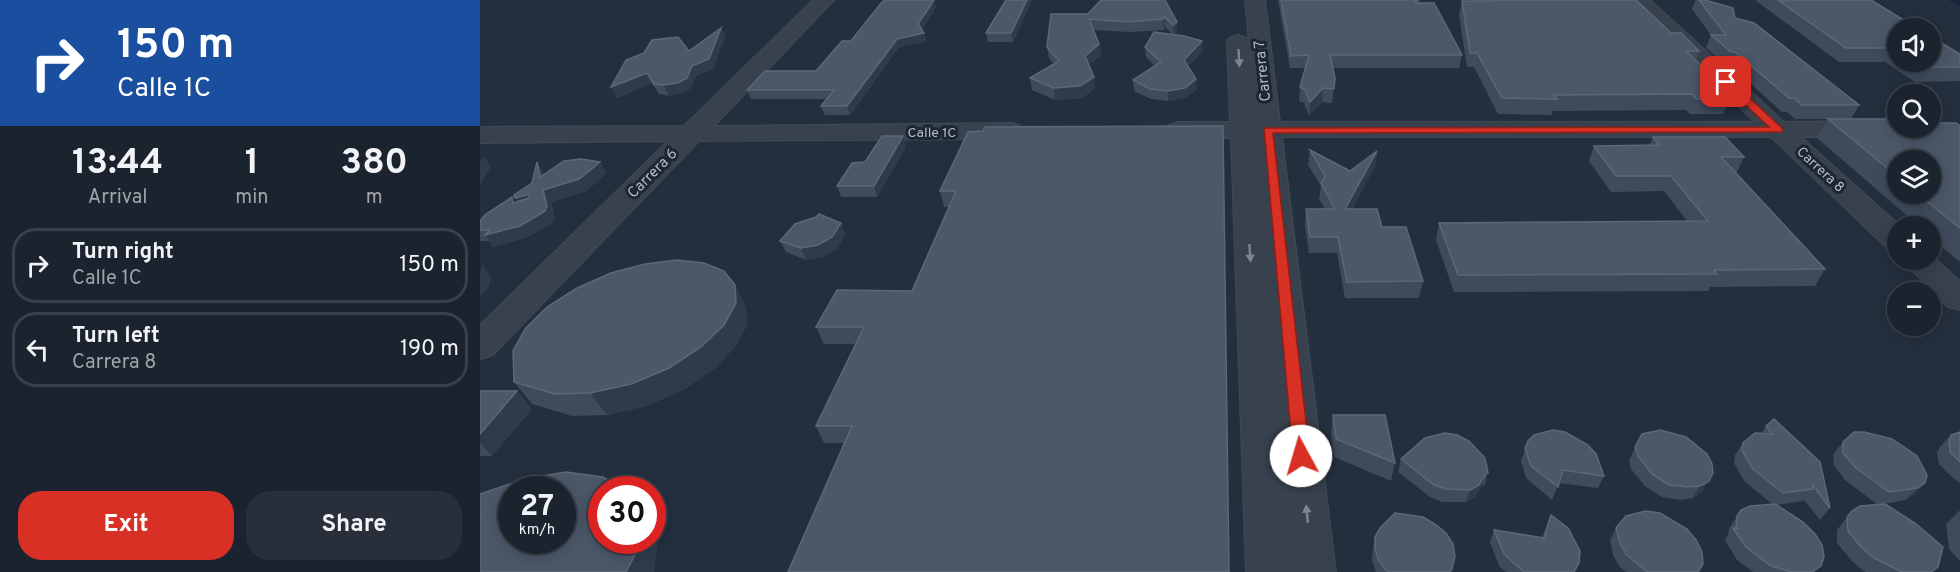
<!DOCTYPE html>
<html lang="en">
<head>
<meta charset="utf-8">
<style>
  body { margin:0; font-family:Overpass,sans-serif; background:#282f3a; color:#f1f3f6; height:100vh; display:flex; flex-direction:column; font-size:22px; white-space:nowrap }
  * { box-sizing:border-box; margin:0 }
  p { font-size:20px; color:#a0a4aa }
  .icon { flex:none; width:33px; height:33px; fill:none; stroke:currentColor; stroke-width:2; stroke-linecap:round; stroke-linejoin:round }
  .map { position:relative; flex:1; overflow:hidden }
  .drawer { display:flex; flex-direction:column; background:#1b232e; width:480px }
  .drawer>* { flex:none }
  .banner { background:#1a4fa0; color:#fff; overflow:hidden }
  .controls { position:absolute; left:1407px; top:18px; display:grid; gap:12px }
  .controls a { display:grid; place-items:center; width:54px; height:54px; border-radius:50%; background:#1b232e; box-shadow:0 3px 15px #0003,0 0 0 2px #39404a; font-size:30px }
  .speed { position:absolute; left:18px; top:476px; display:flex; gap:12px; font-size:30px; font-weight:700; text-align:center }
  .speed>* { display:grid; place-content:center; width:78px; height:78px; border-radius:50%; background:#1b232e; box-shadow:0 3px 15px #0003,0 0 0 2px #39404a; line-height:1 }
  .speed small { font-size:15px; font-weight:400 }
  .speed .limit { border:9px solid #d22; background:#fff; color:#111 }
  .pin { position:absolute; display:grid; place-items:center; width:51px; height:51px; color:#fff; margin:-26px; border-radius:12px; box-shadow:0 3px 9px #0006 }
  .me { position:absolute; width:66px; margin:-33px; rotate:354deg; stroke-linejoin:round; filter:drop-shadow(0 0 4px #0008) }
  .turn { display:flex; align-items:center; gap:21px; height:126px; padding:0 18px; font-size:27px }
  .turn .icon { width:78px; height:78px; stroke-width:2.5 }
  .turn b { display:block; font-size:42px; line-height:51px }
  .eta { display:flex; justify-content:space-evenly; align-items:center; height:102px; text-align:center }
  .eta b { font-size:36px; font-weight:700; line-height:42px }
  .cta { display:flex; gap:12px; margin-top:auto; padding:12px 18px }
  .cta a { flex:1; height:69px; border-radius:24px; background:#d93025; color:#fff; font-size:24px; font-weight:700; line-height:69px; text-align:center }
  .cta a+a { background:#282f3a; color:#f1f3f6 }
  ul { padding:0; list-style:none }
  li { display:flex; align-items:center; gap:18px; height:75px; margin:0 12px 9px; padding:0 6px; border:3px solid #39404a; border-radius:24px }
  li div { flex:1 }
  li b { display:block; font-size:22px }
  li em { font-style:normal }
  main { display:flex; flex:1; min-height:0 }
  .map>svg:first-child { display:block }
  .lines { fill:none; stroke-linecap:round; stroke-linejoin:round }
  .stream { stroke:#17263c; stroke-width:4.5 }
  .minor-casing { stroke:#414a57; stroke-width:2 }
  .minor { fill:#38414e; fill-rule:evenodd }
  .wall { fill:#3f4b5c; fill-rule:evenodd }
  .shaded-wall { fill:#2f3b4b }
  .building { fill:#4b5868; stroke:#5c6777; stroke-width:1.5; fill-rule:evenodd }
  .oneway { fill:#7c8592 }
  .route { fill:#d93025; stroke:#8d1f18; stroke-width:1.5 }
  .labels { text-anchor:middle; stroke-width:6; stroke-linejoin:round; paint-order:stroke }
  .far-street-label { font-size:14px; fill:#b4bcc9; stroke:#1d2633 }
  .street-label { font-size:15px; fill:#b4bcc9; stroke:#1d2633 }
</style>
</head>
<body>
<main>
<section class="drawer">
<div class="banner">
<div class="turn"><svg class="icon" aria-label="right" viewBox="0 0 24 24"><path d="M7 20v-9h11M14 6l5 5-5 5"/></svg><div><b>150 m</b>Calle 1C</div></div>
</div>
<div class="eta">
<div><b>13:44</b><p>Arrival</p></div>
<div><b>1</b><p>min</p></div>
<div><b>380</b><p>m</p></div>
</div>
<ul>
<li><svg class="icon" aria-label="right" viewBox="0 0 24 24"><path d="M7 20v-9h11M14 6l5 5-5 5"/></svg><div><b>Turn right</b><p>Calle 1C</p></div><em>150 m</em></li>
<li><svg class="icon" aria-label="left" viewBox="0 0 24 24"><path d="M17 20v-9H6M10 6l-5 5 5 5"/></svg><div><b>Turn left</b><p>Carrera 8</p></div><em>190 m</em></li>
</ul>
<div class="cta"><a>Exit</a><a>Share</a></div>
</section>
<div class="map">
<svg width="1480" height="572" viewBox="0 0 1480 572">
  <rect width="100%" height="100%" fill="#242f3e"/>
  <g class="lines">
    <!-- stream -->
    <path class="stream" d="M1472,0L1480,4"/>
    <defs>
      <path id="minor" d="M333,0H354L234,126L532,123L541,126L545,131L541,136L532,139L219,141L13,355L0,359V325L188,141L0,143V127L204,126Z
        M765,0H785L800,122H1275L1149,0H1170L1304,122L1387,121L1396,124L1400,129L1396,134L1387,137H1321L1420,226H1418V250L1407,248L1291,137H802L856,572H766L751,138H698L689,135L685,130L689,125L698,122H750L747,41L751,37L758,35L765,37L769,41L770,53Z
        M1450,254L1480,281V310L1468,307L1422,260H1450Z"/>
    </defs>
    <!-- minor casing -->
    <use href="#minor" class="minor-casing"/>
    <!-- minor -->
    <use href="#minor" class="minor"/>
  </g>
  <!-- wall -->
  <path class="wall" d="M525,0H552L533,42H508L506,33Z
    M685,0L697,33L695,35L723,51L708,66L717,89L705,98L688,101L671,99L654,91L653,80L675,66L666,57L665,47L692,34L685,27L684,30L649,32L614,30L619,44L621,55L609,65L614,77L615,88L602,98L575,100L552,90L550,78L574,64L569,58L567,47L608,14Z
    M798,0H940L939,3L982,55L979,68H853L855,78L852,103L842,102L829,116L824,103L819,101L820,87L825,68H810Z
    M992,0H1156L1191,33L1219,51L1216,60L1245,88L1243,92L1250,99L1243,114H1210L1206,110L1073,111L1072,115L1018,114L994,67H987L979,15L982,1H994Z
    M1216,0H1225L1255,18L1379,105L1371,119H1315L1307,112H1302L1250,65H1246L1226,48L1231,35L1212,9Z
    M1275,0H1391L1418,28V62H1450L1480,54V81L1435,82L1405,62H1359Z
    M456,7L442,29L444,33L446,41L419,47L370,115H345L341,106L347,99H271L267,90L336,71L371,41Z
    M241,28L245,37L233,69L216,76L211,88L202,93L189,96L179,94L172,83L137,98L131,87L209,51Z
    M1348,119L1413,124L1480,126V262L1450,237V226H1439L1337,138ZM1418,160L1450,194H1418Z
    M503,131L365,443H344L336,426L376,344H344L336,327L432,291L469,207H464L460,191Z
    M1173,137L1264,157L1257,172H1256L1345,269L1335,286L1230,287L1228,291L974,292L956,240L959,223L1208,222L1184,191L1131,192L1109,161L1114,146L1170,145Z
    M426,147L397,197H361L357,186L385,162Z
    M830,150L870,171L897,151L895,166L872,209L902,227L943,281L939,298H865L857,253H829L825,225L826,209H845L839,199L841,186L828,165Z
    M57,162L64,175L127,173L106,191L71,202L75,218L72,223L48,237L13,247L9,241H0V221L37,201L52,183Z
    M361,223L365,235L357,249L343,257L326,260L306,252L300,241Z
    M266,307L267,325L256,346L234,369L203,390L166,406L127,415L92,416L52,404L34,382Z
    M0,391H37L52,409L12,456H0Z
    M853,415L915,463L911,481L854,457L851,433Z
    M1286,426L1350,508L1340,520L1324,500L1323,501L1297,505L1335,572H1273L1257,560L1245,540L1248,535L1249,529L1261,510L1292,504L1264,481L1254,463L1255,455L1263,443L1281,434Z
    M1480,432V483L1473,478L1459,464L1457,453L1460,447L1471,435Z
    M1162,434L1227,454L1221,493L1213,498L1201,500L1182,497L1165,486L1151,469L1149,460Z
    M1048,441L1124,476L1118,488L1079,483L1072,500L1046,478L1041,461Z
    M1363,442L1445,483L1433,495L1426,500L1398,505L1365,480L1354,465L1353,454Z
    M921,459L1008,473L1004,486L1002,485L995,497L986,502H962L950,497L918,472Z
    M1372,511L1452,572H1386L1382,570L1371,560L1357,543V530Z
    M1479,511H1480V561L1469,549L1466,524Z
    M1071,515L1095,572H1026L1019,566L1010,542L1014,530L1062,538L1066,527Z
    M1136,528L1218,572H1146L1139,566L1133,555L1130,540Z
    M895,537L971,572H896L892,560L893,549Z"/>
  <!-- shaded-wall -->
  <path class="shaded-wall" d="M454,0L456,7L440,33L438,24Z
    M547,0H552L533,42L531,33Z
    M684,16L685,27L684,30L683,19Z
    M697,22V33L693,36V25Z
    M241,28L245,37L233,69L216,76L211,88L202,93L189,96L184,85L212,66Z
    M444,33L446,41L419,47L370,115L367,106L417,39Z
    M722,41L723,51L705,70L704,60Z
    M619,44L621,55L606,68L605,56Z
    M167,73L172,83L137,98L131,87Z
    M614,77L615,88L602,98L575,100L574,88Z
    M716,79L717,89L705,98L688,101V91Z
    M843,88L842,102L829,116L830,102Z
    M423,136L426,147L397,197L394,186Z
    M897,151L895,166L864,225L865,209Z
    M3,156L11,167L0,185V161Z
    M57,162L64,174L68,189L60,177Z
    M120,162L127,173L106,191L71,202L75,218L72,223L48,237L13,247L5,235L63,190Z
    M50,194L57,205L42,209L35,198Z
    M361,223L365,235L357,249L343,257L326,260L321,248Z
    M2,264L11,276L9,286L4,293L0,295V273Z
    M255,285L266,307L267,325L256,346L234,369L203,390L166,406L127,415L110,393Z
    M37,391L52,409L12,456L0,443V434Z
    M1006,473L1002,485L995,497L986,502L990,490Z
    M1229,481L1221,493L1213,498L1220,486Z
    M1445,483L1433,495L1426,500L1437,488Z
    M172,529L178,541L174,572H146L157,540H172Z"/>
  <!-- building -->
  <path class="building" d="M404,0H454L438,24L444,33L417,39L367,106H341L354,90H267L285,71H336L362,41H371L402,2H403Z
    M526,0H547L531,33H506Z
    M625,0H685L697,22L693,25L684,16L683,19L648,22L609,19L619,44L605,56L614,77L600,86L574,88L550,78L579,61L567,47L571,14H608L620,1Z
    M801,0H937L935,3H954L982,55H850L855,78L854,89L843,88L830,102L825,90L820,87L829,55L811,56Z
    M1010,0H1156L1191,33H1201L1219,51H1206L1245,88H1239L1250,99H1216L1212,94L1074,95L1077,99L1022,98L997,53H990L982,1H1011Z
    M1219,0H1225L1253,8L1255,18L1274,23L1379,105H1322L1314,98H1309L1255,52H1251L1231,35H1246Z
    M1298,0H1391L1437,28H1418V51L1412,48H1366Z
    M241,28L229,59L212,66L207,78L198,83L184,85L174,84L167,73L131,87L146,60L164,53L172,40L198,37L209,51Z
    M674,32L704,36L722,41L704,60L716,79L705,88L688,91L670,89L653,80L681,62L665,47Z
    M1450,36L1480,54V67H1443L1434,62H1450Z
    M1348,119H1407L1413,124L1418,123V128H1450V123H1476L1480,126V228L1438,194H1450V160H1418V177Z
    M743,126L749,572H308L372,426H336L384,327H336L357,290L432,291L476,191H460L488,132L503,131L505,127Z
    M402,136H423L394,186H357L372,163L385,162Z
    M1173,137H1245L1264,157H1241L1345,269L1234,270L1237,274L978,275L959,223L1228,221L1191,176H1136L1114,146L1179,145Z
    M830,150L870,171L897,151L865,209H897L902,227H926L943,281L867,282L858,237H830L826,209H855L841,183L845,176Z
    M101,159L120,162L99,179L63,190L67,206L65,211L40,226L5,235L10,230H0V221L6,214L32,197L33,203L49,198L50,194L35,198L34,195L52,183L57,162L60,177L84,161Z
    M339,214L361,223L352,237L338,245L321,248L300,241L315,224L336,217Z
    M197,260L224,263L244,271L255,285L256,303L244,325L221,347L189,368L151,384L110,393L75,394L34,382L33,351L45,329L67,307L97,288L131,273L165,264Z
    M0,391H37L0,434Z
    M853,415H905L915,463L856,439Z
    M1294,419L1340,462L1350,508L1332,484L1333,489L1303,493L1273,469L1262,451L1263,443L1275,433L1292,434L1286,426Z
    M1073,430L1085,432L1108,445L1116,454L1124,476L1083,470L1078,487L1051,466L1045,448L1048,441L1054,435Z
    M1180,430L1206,437L1227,454L1232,464L1233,473L1229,481L1220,486L1208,487L1189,485L1172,474L1158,456L1155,447L1162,434Z
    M1374,432H1384L1412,439L1437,456L1447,475L1445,483L1437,488L1409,492L1375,467L1363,453V442Z
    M1480,432V462L1470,452L1469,440L1471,435Z
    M965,433L977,435L989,441L1005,458L1008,473H1006L999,485L990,490L966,489L954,485L921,459L945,438Z
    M86,472L123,477L143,489H122V540H157L155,555L146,572H0V494L44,479ZM32,489H82V540H32Z
    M1295,504L1323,522L1335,534L1342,545L1344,557L1341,566L1332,572H1312L1291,566L1266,547L1253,528L1259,529L1256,527L1257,516L1261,510L1270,506Z
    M1405,504L1435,523L1463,547L1458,567L1451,572H1422L1394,558L1382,548L1368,531L1367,517L1372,511L1380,506Z
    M1166,511L1180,513L1207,529L1216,540L1222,552L1223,564L1218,572H1167L1146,554L1140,543L1136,528L1146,516Z
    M915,513L943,517L955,524L966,533L973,544L975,557L972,569L970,572H909L905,569L898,559L895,547V537L900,528Z
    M1071,515L1088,528L1100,551L1099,563L1094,572H1044L1024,554L1014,530L1064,538Z"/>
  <!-- one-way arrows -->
  <defs><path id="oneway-solid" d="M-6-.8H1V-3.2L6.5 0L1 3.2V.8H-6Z" transform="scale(1.5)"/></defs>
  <g class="oneway">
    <use href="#oneway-solid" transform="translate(759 58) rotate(87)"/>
    <use href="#oneway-solid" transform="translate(770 253) rotate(86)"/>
    <use href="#oneway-solid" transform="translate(827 514) rotate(-96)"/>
  </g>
  <!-- route -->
  <path class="route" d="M1243,80H1250L1302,128V132L793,133L830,456L827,461L821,463L815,461L813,456L784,128L1289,127L1243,84Z"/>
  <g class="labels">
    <!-- far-street labels -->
    <g class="far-street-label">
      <text x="452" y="137">Calle 1C</text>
      <text transform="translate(1341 169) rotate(43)" y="5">Carrera 8</text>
    </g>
    <!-- street labels -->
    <g class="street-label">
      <text transform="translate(782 71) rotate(-96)" y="5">Carrera 7</text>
      <text transform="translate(172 173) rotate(-45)" y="5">Carrera 6</text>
    </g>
  </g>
</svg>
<div class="controls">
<a><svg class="icon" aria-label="sound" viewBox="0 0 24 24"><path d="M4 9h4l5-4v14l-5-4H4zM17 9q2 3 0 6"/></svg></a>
<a><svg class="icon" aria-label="search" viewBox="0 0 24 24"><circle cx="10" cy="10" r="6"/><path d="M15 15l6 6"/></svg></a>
<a><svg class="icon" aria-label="layers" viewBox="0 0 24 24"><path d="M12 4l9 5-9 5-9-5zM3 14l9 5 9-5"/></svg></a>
<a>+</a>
<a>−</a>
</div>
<div class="speed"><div>27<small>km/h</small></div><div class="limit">30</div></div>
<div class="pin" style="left:1246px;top:82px;background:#d93025"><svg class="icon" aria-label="arrive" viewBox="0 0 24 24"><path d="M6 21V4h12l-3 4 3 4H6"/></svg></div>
<svg class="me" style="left:821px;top:456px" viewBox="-20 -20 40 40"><circle r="19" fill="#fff"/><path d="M0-13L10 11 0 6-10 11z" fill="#d93025"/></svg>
</div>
</main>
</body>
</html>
